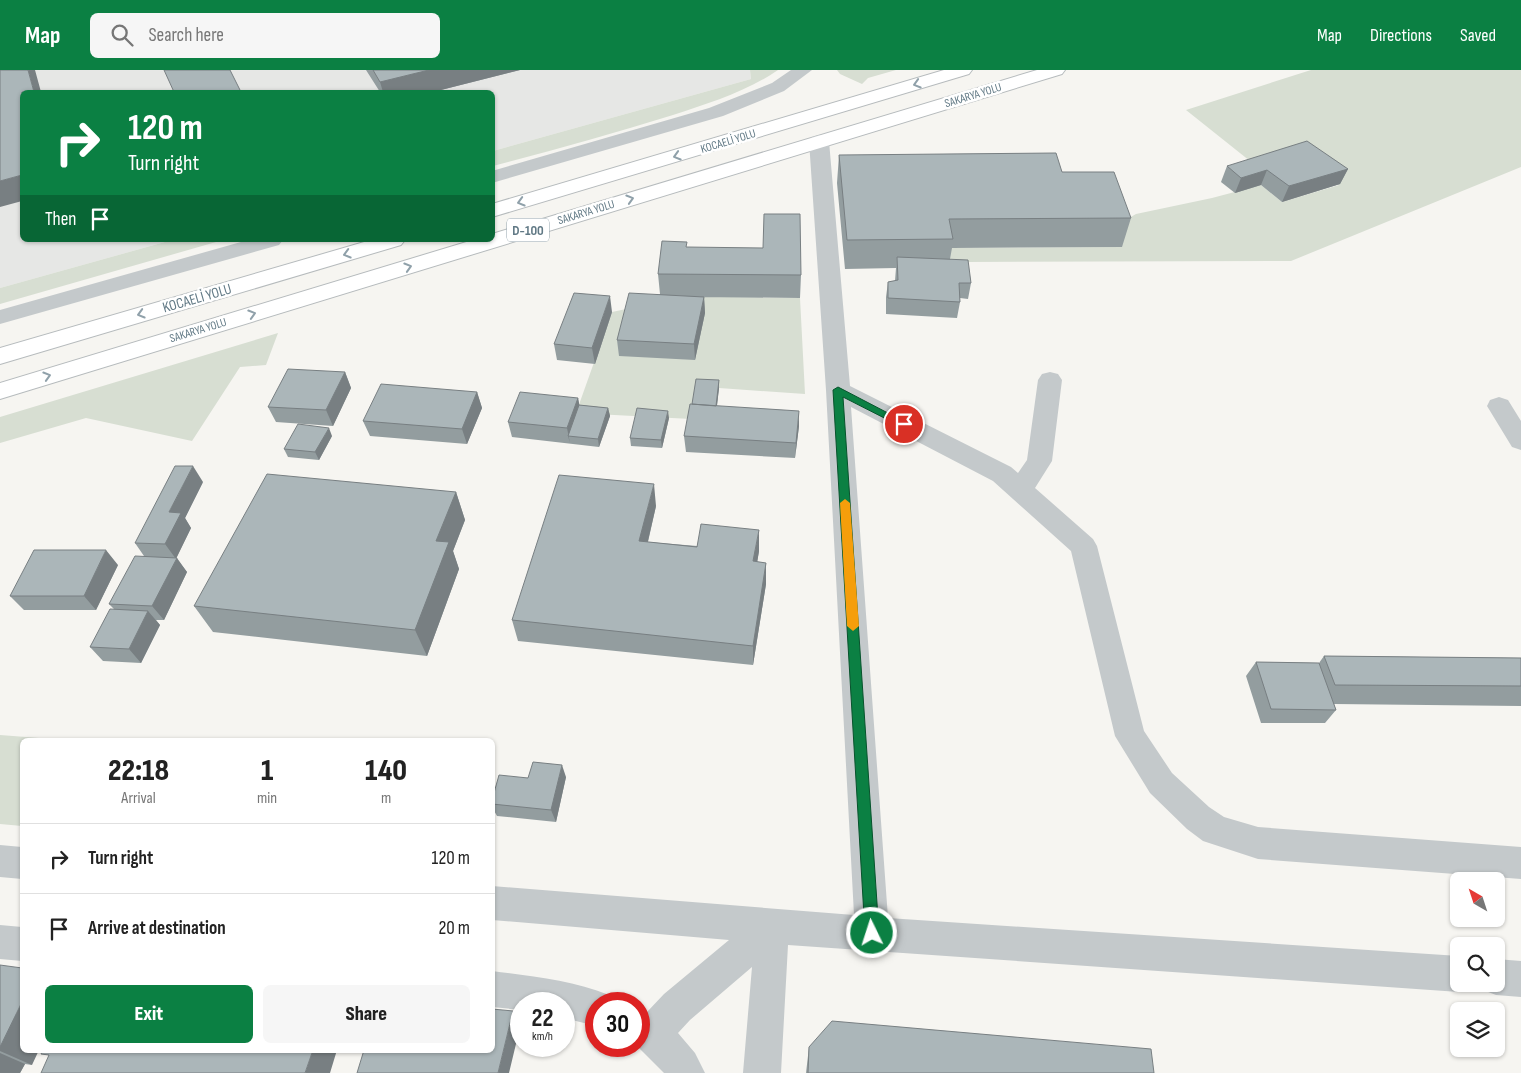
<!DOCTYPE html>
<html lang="en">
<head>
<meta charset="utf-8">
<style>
  body { margin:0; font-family:"Sofia Sans Condensed",sans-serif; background:#f6f6f6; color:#222; height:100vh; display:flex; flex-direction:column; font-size:19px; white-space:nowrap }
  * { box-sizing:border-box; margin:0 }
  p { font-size:16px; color:#767676 }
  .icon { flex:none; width:28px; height:28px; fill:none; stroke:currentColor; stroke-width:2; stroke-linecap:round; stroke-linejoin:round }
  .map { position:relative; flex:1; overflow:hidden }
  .details { position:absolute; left:20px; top:668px; width:475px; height:315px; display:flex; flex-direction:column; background:#fff; border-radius:8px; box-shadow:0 1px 4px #0004 }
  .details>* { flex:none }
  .guide { position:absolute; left:20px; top:20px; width:475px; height:152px; border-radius:8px; box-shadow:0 1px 4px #0004; background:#0b8043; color:#fff; overflow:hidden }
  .needle { width:32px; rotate:321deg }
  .buttons { position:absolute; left:1450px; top:802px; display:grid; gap:10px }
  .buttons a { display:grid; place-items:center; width:55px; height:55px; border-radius:8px; background:#fff; box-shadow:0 1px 4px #0004; font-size:25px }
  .speed { position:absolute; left:510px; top:922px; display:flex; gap:10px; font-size:25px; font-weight:700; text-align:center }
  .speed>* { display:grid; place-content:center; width:65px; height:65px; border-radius:50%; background:#fff; box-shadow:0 1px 4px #0004; line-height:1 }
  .speed small { font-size:12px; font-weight:400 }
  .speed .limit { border:8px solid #d22; background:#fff; color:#111 }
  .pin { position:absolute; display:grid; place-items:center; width:42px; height:42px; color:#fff; margin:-21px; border:2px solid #fff; border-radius:50%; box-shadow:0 1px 5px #0007 }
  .me { position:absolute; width:55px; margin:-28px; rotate:356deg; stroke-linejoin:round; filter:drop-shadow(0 0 4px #0008) }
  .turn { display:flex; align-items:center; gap:18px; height:105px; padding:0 25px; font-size:22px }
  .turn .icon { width:65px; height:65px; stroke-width:2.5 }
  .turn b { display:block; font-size:35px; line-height:42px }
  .then { display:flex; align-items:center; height:48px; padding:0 25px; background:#0003; gap:10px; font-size:19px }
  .eta { display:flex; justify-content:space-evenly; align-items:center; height:85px; text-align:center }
  .eta b { font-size:30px; font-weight:800; line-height:35px }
  .cta { display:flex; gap:10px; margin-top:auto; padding:10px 25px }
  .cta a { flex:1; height:58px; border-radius:8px; background:#0b8043; color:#fff; font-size:20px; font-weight:800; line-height:58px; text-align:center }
  .cta a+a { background:#f6f6f6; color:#222 }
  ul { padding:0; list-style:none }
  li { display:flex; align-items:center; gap:15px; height:70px; padding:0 25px; border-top:1px solid #e0e0e0 }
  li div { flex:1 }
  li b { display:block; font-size:19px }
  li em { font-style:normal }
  header { display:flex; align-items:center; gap:30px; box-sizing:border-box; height:70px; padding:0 25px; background:#0b8043; color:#fff }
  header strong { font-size:24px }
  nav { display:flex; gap:28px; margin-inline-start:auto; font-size:18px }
  .search { width:350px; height:45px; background:#f6f6f6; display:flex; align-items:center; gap:12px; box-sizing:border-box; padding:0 18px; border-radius:8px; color:#767676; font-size:19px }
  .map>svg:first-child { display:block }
  .built { fill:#e6e7e5 }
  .green { fill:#d7ded2 }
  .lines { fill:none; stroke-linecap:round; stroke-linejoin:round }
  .highway-casing { stroke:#b6bbbd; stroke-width:2 }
  .minor { fill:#c4c9cb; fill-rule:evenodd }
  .highway { fill:#fff; fill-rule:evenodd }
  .wall { fill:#939d9f }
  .shaded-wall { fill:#787f82 }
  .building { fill:#abb6b9; stroke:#787f82 }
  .oneway { stroke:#90a1aa }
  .route { fill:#0b8043; stroke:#07532c }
  .slow { fill:#f59e0b }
  .labels { text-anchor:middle; stroke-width:5; stroke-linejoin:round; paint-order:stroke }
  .far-street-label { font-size:12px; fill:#617985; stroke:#fff }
  .shield { fill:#fff; stroke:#90a1aa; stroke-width:1 }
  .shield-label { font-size:14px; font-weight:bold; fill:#617985 }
  .street-label { font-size:15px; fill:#617985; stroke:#fff }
</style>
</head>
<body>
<header>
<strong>Map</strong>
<div class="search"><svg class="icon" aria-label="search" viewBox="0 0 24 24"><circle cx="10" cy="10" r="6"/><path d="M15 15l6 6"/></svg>Search here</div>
<nav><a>Map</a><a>Directions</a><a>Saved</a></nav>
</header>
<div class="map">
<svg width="1521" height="1003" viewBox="0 0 1521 1003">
  <rect width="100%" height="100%" fill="#f6f5f1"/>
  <!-- built -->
  <path class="built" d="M0,0H750L751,9L493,81L492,22H22V170H172L0,218Z"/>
  <!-- green -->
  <path class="green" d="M750,0H778C746,22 709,33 673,45C613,64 553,80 493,96V81L751,9Z
    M837,0H896L868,8L862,14L840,4Z
    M1311,0H1521V97L1291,191L966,192L948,198L944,178L1122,177L1115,156L1136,144L1212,128L1261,115L1282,132L1339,115L1306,90L1260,99L1186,40Z
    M172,170H223L0,234V218Z
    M660,226L800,228L805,324L719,318L691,349L576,343L612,242L631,238Z
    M278,263L266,295L240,297L192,371L86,348L0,373V347Z
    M0,665L65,670H22V756L0,754Z"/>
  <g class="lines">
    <defs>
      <path id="highway" d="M944,0H972L969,4L492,147V134Z
        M1037,0H1065L1062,4L0,329V313L473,170H492V164Z
        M371,170H405L401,175L0,294V278Z"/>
    </defs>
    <!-- highway casing -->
    <use href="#highway" class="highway-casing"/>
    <!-- minor -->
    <path class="minor" d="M791,0H812L784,21L723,46L492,113V101L709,38L772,13Z
      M819,65L826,67L829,71L850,316L1011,397L1018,403L1027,390L1038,310L1042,304L1050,302L1058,304L1062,310L1052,391L1035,418L1093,469L1097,476L1144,661L1172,703L1209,737L1224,747L1258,757L1521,777V809L1258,789L1203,771L1187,759L1150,723L1115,666L1071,481L993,411L851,337L888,848L1459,886V914H1473L1472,917L1459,922L788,875L781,1003H743L752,897L690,950L678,963L695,983L705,1003H664L637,976H639V939L647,942L664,924L729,870L492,850V816L854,845L826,320L809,71L812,67Z
      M248,170H283L279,175L0,254V240Z
      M1499,327L1508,330L1521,351V380L1512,377L1487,336L1490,330Z
      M0,775L22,777V809L0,807Z
      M0,855L22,857V891L0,889Z
      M1496,889L1521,891V927L1496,925L1483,920L1481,914H1496Z
      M492,901C531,906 572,910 609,925L612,934H596V956L564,948V934H521V940L492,937Z"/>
    <!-- highway -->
    <use href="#highway" class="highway"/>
  </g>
  <!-- wall -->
  <path class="wall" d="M366,0H520L433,22H380Z
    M839,85L1062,102L1131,148L1122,177L952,178L950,189L971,213L968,229L960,228V232L957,248L886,244V227L888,212L895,211L896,198L845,199L837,113Z
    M1227,96L1348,99L1340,114L1282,132L1261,115L1235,123L1221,112Z
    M687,177L801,205L800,228L699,227H704L705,243L695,290L619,286L617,270L660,224L658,204Z
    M612,242L595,294L557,290L554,274Z
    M345,302L351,318L333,356L276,352L268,337Z
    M719,310V318L717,336L799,356L795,388L686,382L684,366L692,334Z
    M477,322L482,338L467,374L370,366L363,351Z
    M578,328L579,335L608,338L610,346L599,377L512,367L508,352Z
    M669,348L662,378L631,376L630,368Z
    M332,366L319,390L288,387L284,379Z
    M203,412L185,448L191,458L176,488L187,502L164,550H156L160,555L141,593L103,591L90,577L114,539L109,534L144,486L135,473Z
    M456,422L465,450L453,481L459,499L427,586L213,562L194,536Z
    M656,436L648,472L759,481L757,492L766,493V514L753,595L518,571L512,550Z
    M118,495L96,540H24L10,526Z
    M1324,586L1521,588V636L1334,634L1336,640L1325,653H1261L1246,606L1256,592L1319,593Z
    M566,707L556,752L497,746L492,737V730L528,708Z
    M0,895L32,995L25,994L20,1003H0Z
    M809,977L1154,1003H806Z"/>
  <!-- shaded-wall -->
  <path class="shaded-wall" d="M28,0H35L41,22H34Z
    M429,0H520L433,22H383L380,12Z
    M1348,99L1340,114L1282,132L1289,116Z
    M1267,100L1261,115L1235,123L1241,108Z
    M22,105V131L0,137V111Z
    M610,226L612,242L595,294L592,278Z
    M704,227L705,243L695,290L694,274Z
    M345,302L351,318L333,356L326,340Z
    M719,310V318L715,351V343Z
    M477,322L482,338L467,374L462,359Z
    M578,328L581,343L568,366L570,373L567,358Z
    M608,338L610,346L599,377L598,369Z
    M668,341L669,348L662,378L661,370Z
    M799,341V356L795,388L796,373Z
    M329,358L332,366L319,390L315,382Z
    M193,396L203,412L185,448L191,458L176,489L165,474L169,442Z
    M654,414L656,436L643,492L639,471Z
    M456,422L465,450L453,481L459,499L427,586L415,560L436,471Z
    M759,460V481L754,512L753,491Z
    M106,480L118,495L96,540L84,526Z
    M177,488L187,502L164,550L152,536Z
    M766,493V514L753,595V576Z
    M148,541L160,555L141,593L129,579Z
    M562,695L566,707L556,752L551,740Z
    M22,932V980H39L32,995L0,981V977Z
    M513,941L521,953L509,1003H498Z
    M313,980H337L330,1003H305Z
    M0,983L25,994L20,1003H0Z"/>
  <!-- building -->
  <path class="building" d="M0,0H28L34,22H22V105L0,111Z
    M164,0H230L241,22H174Z
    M373,0H429L380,12Z
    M1307,71L1348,99L1289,116L1267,100L1241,108L1227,96Z
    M1056,83L1062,102H1114L1131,148L949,149L953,169L847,170L839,85Z
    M764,144H800L801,205L658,204L662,171L687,172L686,177L763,178Z
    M897,187L968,190L971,213H959L960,232L888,228V212L898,210Z
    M574,223L610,226L592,278L554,274Z
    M629,223L704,227L694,274L617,270Z
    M288,299L345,302L326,340L268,337Z
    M696,309L719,310L716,336L692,334Z
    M381,314L477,322L462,359L363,351Z
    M520,322L578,328L567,358L508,352Z
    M690,334L799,341L796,373L684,366Z
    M579,335L608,338L598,369L568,366Z
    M637,338L668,341L661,370L630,368Z
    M298,354L329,358L315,382L284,379Z
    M175,396H193L169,442L181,443L165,474L135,473Z
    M267,404L456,422L436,471L449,472L415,560L194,536Z
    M559,405L654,414L639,471L697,477L701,454L759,460L753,491L766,493L753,576L512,550Z
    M34,480H106L84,526H10Z
    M135,486L177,488L152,536L109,534Z
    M110,539L148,541L129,579L90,577Z
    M1324,586L1521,588V616L1335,615Z
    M1256,592L1319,593L1336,640L1271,639Z
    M533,692L562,695L551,740L492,734V730L499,705L528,708Z
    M0,895L22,898V932L0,977Z
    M492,939L513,941L498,1003H357L364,980H492Z
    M832,951L1151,979L1154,1003H808L809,977Z
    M43,980H313L305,1003H41L49,985L41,984Z"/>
  <!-- one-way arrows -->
  <defs><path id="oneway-chevron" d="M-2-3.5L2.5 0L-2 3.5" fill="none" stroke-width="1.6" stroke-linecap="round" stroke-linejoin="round" transform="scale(1.25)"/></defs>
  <g class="oneway">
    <use href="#oneway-chevron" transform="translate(917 14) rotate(163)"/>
    <use href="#oneway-chevron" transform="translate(677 86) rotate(163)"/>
    <use href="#oneway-chevron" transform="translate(630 129) rotate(-17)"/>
    <use href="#oneway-chevron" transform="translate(521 132) rotate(164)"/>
    <use href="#oneway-chevron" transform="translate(347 184) rotate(164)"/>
    <use href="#oneway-chevron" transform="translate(408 197) rotate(-17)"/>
    <use href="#oneway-chevron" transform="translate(141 244) rotate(164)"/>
    <use href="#oneway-chevron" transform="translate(252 244) rotate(-17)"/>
    <use href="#oneway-chevron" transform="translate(47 306) rotate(-17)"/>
  </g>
  <!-- route -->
  <path class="route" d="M838,317L909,354L904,357L900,356L843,327L879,863L877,868L872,870L867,868L865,863L833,320Z"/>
  <!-- slow -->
  <path class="slow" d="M845,429L850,433L859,556L853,561L847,556L840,433Z"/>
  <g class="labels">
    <!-- far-street labels -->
    <g class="far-street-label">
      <text transform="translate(973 25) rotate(-17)" y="4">SAKARYA YOLU</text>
      <text transform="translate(728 71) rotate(-17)" y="4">KOCAELİ YOLU</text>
      <text transform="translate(586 142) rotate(-17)" y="4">SAKARYA YOLU</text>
      <text transform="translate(198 260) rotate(-17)" y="4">SAKARYA YOLU</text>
    </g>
    <!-- shield labels -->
    <rect class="shield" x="507" y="148.5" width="42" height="23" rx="4"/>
    <g class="shield-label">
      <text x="528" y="165">D-100</text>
    </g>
    <!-- street labels -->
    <g class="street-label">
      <text transform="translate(197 228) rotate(-16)" y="5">KOCAELİ YOLU</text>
    </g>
  </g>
</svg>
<div class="buttons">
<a><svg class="needle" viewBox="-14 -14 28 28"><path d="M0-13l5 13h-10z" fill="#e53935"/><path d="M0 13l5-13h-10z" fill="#767676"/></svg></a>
<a><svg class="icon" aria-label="search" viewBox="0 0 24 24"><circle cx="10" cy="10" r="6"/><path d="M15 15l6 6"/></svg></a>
<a><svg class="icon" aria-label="layers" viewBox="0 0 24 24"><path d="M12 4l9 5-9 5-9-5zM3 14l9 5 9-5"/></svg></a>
</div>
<div class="speed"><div>22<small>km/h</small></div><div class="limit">30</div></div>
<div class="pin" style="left:904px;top:354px;background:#d93025"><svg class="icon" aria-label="arrive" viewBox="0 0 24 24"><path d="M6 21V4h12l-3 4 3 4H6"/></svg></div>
<svg class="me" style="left:872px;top:863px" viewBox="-20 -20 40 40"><circle r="17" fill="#0b8043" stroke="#fff" stroke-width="3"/><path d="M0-11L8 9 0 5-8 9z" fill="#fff"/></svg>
<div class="guide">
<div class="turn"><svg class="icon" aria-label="right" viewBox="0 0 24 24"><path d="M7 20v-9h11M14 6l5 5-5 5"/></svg><div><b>120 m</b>Turn right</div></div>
<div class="then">Then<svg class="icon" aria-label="arrive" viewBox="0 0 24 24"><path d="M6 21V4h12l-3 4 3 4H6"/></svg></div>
</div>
<section class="details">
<div class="eta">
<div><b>22:18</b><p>Arrival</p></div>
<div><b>1</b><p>min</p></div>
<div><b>140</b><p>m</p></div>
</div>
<ul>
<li><svg class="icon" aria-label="right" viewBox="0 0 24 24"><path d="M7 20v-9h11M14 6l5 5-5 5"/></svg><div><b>Turn right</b></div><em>120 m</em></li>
<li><svg class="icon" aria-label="arrive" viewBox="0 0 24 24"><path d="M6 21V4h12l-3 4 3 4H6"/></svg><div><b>Arrive at destination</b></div><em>20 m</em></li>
</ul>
<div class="cta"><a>Exit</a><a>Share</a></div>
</section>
</div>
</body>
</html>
